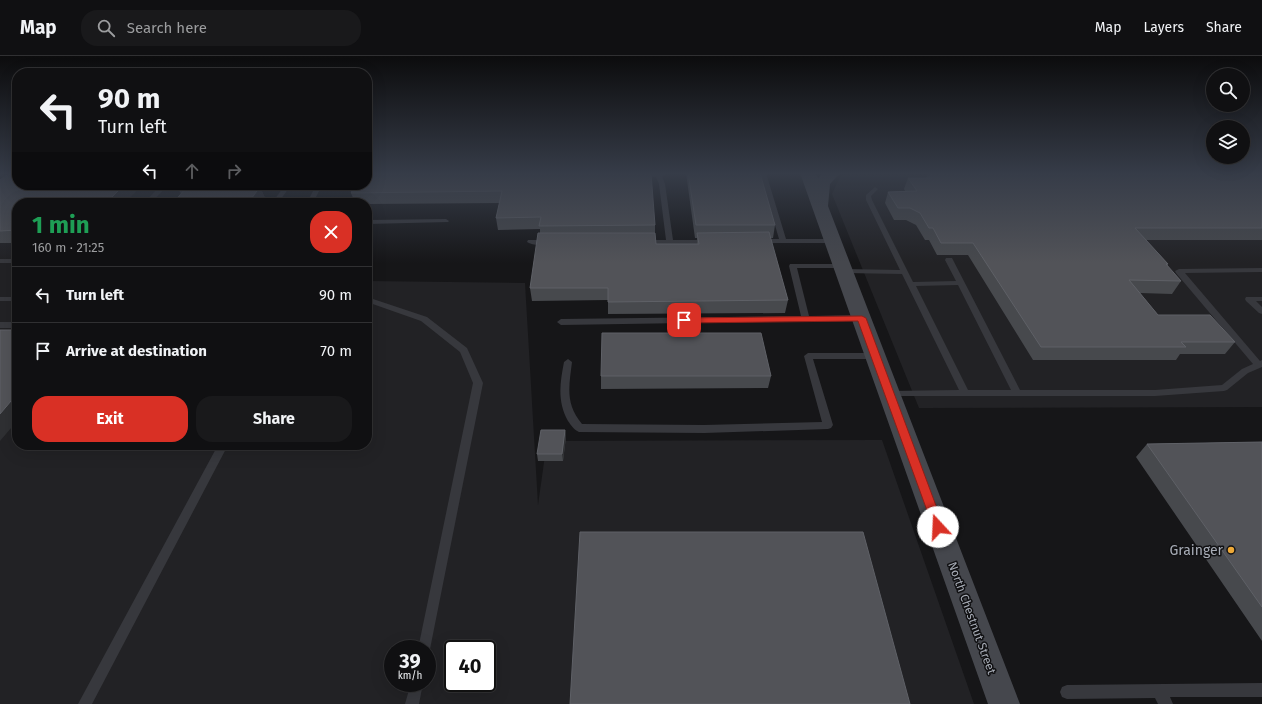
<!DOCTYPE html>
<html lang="en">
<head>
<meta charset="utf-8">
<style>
  body { margin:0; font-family:"Fira Sans",sans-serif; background:#19191b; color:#f1f3f6; height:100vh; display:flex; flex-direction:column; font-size:15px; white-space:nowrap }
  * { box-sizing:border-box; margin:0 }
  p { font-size:13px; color:#9c9d9f }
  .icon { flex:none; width:22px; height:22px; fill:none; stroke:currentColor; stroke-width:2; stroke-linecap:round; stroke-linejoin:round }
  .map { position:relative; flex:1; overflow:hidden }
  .panel { position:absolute; left:12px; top:142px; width:360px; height:252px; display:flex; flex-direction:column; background:#101012; border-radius:16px; box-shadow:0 4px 16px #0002,0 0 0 1px #303032 }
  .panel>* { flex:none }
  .guide { position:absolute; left:12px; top:12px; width:360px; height:122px; border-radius:16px; box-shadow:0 4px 16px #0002,0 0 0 1px #303032; background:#101012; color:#f1f3f6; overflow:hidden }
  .fabs { position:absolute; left:1206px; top:12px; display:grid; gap:8px }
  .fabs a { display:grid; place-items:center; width:44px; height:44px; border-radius:50%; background:#101012; box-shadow:0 4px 16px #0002,0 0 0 1px #303032; font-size:20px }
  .speed { position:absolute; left:384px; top:584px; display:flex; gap:8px; font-size:20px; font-weight:700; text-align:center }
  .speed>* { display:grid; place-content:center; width:52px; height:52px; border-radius:50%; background:#101012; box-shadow:0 4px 16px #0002,0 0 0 1px #303032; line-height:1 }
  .speed small { font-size:10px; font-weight:400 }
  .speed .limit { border:2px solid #111; border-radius:6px; background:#fff; color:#111 }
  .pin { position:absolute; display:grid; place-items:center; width:34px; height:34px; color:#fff; margin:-17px; border-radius:8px; box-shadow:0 2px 6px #0006 }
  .me { position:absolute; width:44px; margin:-22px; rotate:340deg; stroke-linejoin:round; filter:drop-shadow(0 0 3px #0008) }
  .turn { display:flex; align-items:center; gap:14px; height:84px; padding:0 20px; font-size:18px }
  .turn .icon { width:52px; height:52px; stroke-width:2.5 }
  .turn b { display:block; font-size:28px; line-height:34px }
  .lanes { display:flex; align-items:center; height:38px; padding:0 20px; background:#0003; justify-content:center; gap:20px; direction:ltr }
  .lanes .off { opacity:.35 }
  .round { display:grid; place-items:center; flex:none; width:42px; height:42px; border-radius:16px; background:#19191b }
  .overview { display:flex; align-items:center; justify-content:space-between; height:68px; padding:0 20px }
  h1 { font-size:24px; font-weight:700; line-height:30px; color:#1e9e55 }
  .button { display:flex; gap:8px; margin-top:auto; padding:8px 20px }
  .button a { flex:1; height:46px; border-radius:16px; background:#d93025; color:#fff; font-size:16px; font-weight:700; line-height:46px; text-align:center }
  .button a+a { background:#19191b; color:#f1f3f6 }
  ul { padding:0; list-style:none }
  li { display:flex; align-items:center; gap:12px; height:56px; padding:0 20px; border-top:1px solid #303032 }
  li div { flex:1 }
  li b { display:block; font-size:15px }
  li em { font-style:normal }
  header { display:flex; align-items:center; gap:24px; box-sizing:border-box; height:56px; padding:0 20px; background:#101012; border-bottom:1px solid #303032 }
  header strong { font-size:19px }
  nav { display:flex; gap:22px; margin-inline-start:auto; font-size:14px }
  .search { width:280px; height:36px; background:#19191b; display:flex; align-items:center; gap:10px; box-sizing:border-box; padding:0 14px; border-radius:16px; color:#9c9d9f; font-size:15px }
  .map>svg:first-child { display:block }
  .built { fill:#222225; fill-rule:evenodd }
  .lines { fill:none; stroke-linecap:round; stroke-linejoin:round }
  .lane { fill:#37383d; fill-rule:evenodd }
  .secondary { fill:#45474d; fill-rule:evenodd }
  .wall { fill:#47494d }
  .shaded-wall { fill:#2f3033 }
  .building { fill:#525358; stroke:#5f6167 }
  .route { fill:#d93025; stroke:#8d1f18 }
  .poi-dot { fill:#eea938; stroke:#111113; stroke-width:1.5 }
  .labels { text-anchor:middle; stroke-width:3; stroke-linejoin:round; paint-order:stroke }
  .street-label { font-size:12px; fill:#a8adb7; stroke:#111113 }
  .near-poi-label { font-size:14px; fill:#a8adb7; stroke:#111113; text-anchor:end }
</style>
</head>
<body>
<header>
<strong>Map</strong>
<div class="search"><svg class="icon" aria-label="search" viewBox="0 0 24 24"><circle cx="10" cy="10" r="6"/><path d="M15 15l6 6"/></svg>Search here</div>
<nav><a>Map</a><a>Layers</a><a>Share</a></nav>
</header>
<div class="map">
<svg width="1262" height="648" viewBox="0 0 1262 648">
  <rect width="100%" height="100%" fill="#161618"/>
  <!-- built -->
  <path class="built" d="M0,117H17V129H189L173,147H17V389H367V225L525,227L538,449L547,385L882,384L974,648H0ZM393,593H427V627H393ZM453,593H487V627H453Z
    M848,117H1262V351L919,352L832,138L840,121Z"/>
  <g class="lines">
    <!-- lane -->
    <path class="lane" d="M639,117H671L662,120L665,128L673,184H708L712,186L711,188H642L641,186L645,184H666L659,128L656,121L637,120V118Z
      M760,117H766L786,183H833L837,185L836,187H758L757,185L761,183H779Z
      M161,129H168L151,147H144Z
      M285,129H291L278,147H272Z
      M316,129H322L313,147H307Z
      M875,131L878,133L871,140L872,144L913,226L956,225L945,204L946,202H952L1020,334H1155L1222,329L1242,313L1253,308L1176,217L1175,215L1179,213L1262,212V216L1185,217L1260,305L1262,304V311L1248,317L1227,334L1224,335L1155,340H886L884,338L886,336L889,335L959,334L902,218L845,217L841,215L845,213L900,214L866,144V139ZM958,229L1011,334H968L916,230Z
      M446,163L449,165L448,166L367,168V164Z
      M528,184H548L552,186C546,190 533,190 527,186Z
      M0,203H17V207H0Z
      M790,208H845L846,210L842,212H797L809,260L862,259L866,262L865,264L561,269L557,266L561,263L801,260L789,210Z
      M0,241H17V245H0Z
      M367,241L427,261L467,292L483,327L430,593L427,598V593H418L473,327L460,296L421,265L367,246Z
      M1246,241H1262V245H1256L1262,251V258L1259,257L1246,245L1245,243Z
      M0,266H17V272H0Z
      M808,297H876L880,300L876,303H813L833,369L831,372L828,373L704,377L579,376C574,374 571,369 568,365C557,345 560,327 564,306L568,303L572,306C569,331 565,347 582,368L704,369L822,366L804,300Z
      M218,389H228L92,648H78Z
      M411,627H423L419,648H405Z
      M1262,627V641H1170L1173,648H1158L1155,642L1067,643L1062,641L1060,636L1062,631L1067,629Z"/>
    <!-- secondary -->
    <path class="secondary" d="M800,117H815L818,122L823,117H840L830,128L828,150L1020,648H988Z"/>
  </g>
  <!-- wall -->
  <path class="wall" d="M367,117H485L655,169V177L656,188H697V182H695L686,117H760L775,169L773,182H770L788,244L785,257L608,258V244L532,245L530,232L540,177V173L498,174L496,162L500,147L367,148V147H355L351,137Z
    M928,117H1262V184H1146L1168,208L1167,210L1181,225L1172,238L1140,237L1158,259L1235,286L1225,298H1180L1176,304H1033L968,199H937L929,184H925L916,169L906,164H894L885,147L888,136L905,135L904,133L908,122H926Z
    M0,124L17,147V187H0Z
    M232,129L231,131H260L265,142L181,138L178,132Z
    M601,320H771L768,332L601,333Z
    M565,374L566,381L563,405H538L537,398Z
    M1262,386V585L1136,401L1147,388Z"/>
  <!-- shaded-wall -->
  <path class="shaded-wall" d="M124,129H142L125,147H106Z
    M217,129H232L222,142L216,131Z
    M260,131L265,142L262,147H248Z
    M17,338V365L0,385V358Z
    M565,374L566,381L563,405L562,398Z"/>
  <!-- building -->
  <path class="building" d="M10,117H17V129H124L106,147H17V174L0,175V124Z
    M367,117H483H482H651L655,169L539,170L541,161L496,162L502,135L351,137L355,129H367Z
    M688,117H760L775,169H696Z
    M930,117H1262V172H1135L1168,208H1166L1181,225L1129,224L1158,259H1210L1235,286H1181L1186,291H1041L973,187H941L933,172H929L920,157L910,152H898L888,136L917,135L908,122H932Z
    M181,129H217L216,131H260L248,147H173L186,132H178Z
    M769,176L788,244L608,246V232H530L538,177H655L656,188H699L697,177Z
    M0,274H17V338L0,358Z
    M602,277H761L771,320H601Z
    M541,374H565L562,398H537Z
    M1262,386V551L1147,388Z
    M580,476H863L910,648H570Z"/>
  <!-- sky -->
  <linearGradient id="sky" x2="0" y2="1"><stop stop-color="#0c0c0d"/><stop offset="0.57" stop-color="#363c48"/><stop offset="1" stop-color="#363c48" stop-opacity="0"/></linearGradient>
  <rect width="1262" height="207" fill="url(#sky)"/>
  <!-- route -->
  <path class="route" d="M862,260L866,262L944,471L942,474L938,475L934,474L933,471L858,265L684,267L680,264L684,262Z"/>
  <!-- markers -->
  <circle class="poi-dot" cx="1231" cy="494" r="4"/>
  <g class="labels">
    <!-- street labels -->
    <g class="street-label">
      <text transform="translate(972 562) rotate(70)" y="4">North Chestnut Street</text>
    </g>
    <!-- near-poi labels -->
    <g class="near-poi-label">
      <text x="1223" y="499">Grainger</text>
    </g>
  </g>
</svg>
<div class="fabs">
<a><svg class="icon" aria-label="search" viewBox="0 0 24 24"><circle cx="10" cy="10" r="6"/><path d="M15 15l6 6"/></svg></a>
<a><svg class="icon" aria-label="layers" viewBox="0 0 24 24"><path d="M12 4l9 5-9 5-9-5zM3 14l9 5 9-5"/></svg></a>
</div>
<div class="speed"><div>39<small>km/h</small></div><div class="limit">40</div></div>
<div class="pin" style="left:684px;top:264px;background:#d93025"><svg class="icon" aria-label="arrive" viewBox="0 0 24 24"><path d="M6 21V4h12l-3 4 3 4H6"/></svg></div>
<svg class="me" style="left:938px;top:471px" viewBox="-20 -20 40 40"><circle r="19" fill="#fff"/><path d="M0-13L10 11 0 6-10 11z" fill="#d93025"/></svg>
<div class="guide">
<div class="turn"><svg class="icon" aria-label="left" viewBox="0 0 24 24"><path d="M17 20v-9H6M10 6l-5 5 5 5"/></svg><div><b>90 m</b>Turn left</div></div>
<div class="lanes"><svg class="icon" aria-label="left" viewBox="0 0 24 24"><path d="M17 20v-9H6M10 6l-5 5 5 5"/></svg><svg class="icon off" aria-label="ahead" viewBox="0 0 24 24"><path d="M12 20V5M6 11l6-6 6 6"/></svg><svg class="icon off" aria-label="right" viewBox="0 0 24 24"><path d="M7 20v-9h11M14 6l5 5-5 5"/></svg></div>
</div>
<section class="panel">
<div class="overview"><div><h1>1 min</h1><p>160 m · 21:25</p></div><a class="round" style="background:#d93025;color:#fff"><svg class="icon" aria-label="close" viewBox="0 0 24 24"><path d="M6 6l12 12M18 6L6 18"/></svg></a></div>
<ul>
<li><svg class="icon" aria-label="left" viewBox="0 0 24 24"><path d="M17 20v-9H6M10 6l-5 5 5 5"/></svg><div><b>Turn left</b></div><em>90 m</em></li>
<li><svg class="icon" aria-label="arrive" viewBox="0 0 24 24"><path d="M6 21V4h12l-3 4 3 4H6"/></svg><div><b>Arrive at destination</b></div><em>70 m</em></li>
</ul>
<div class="button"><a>Exit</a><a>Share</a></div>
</section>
</div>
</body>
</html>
